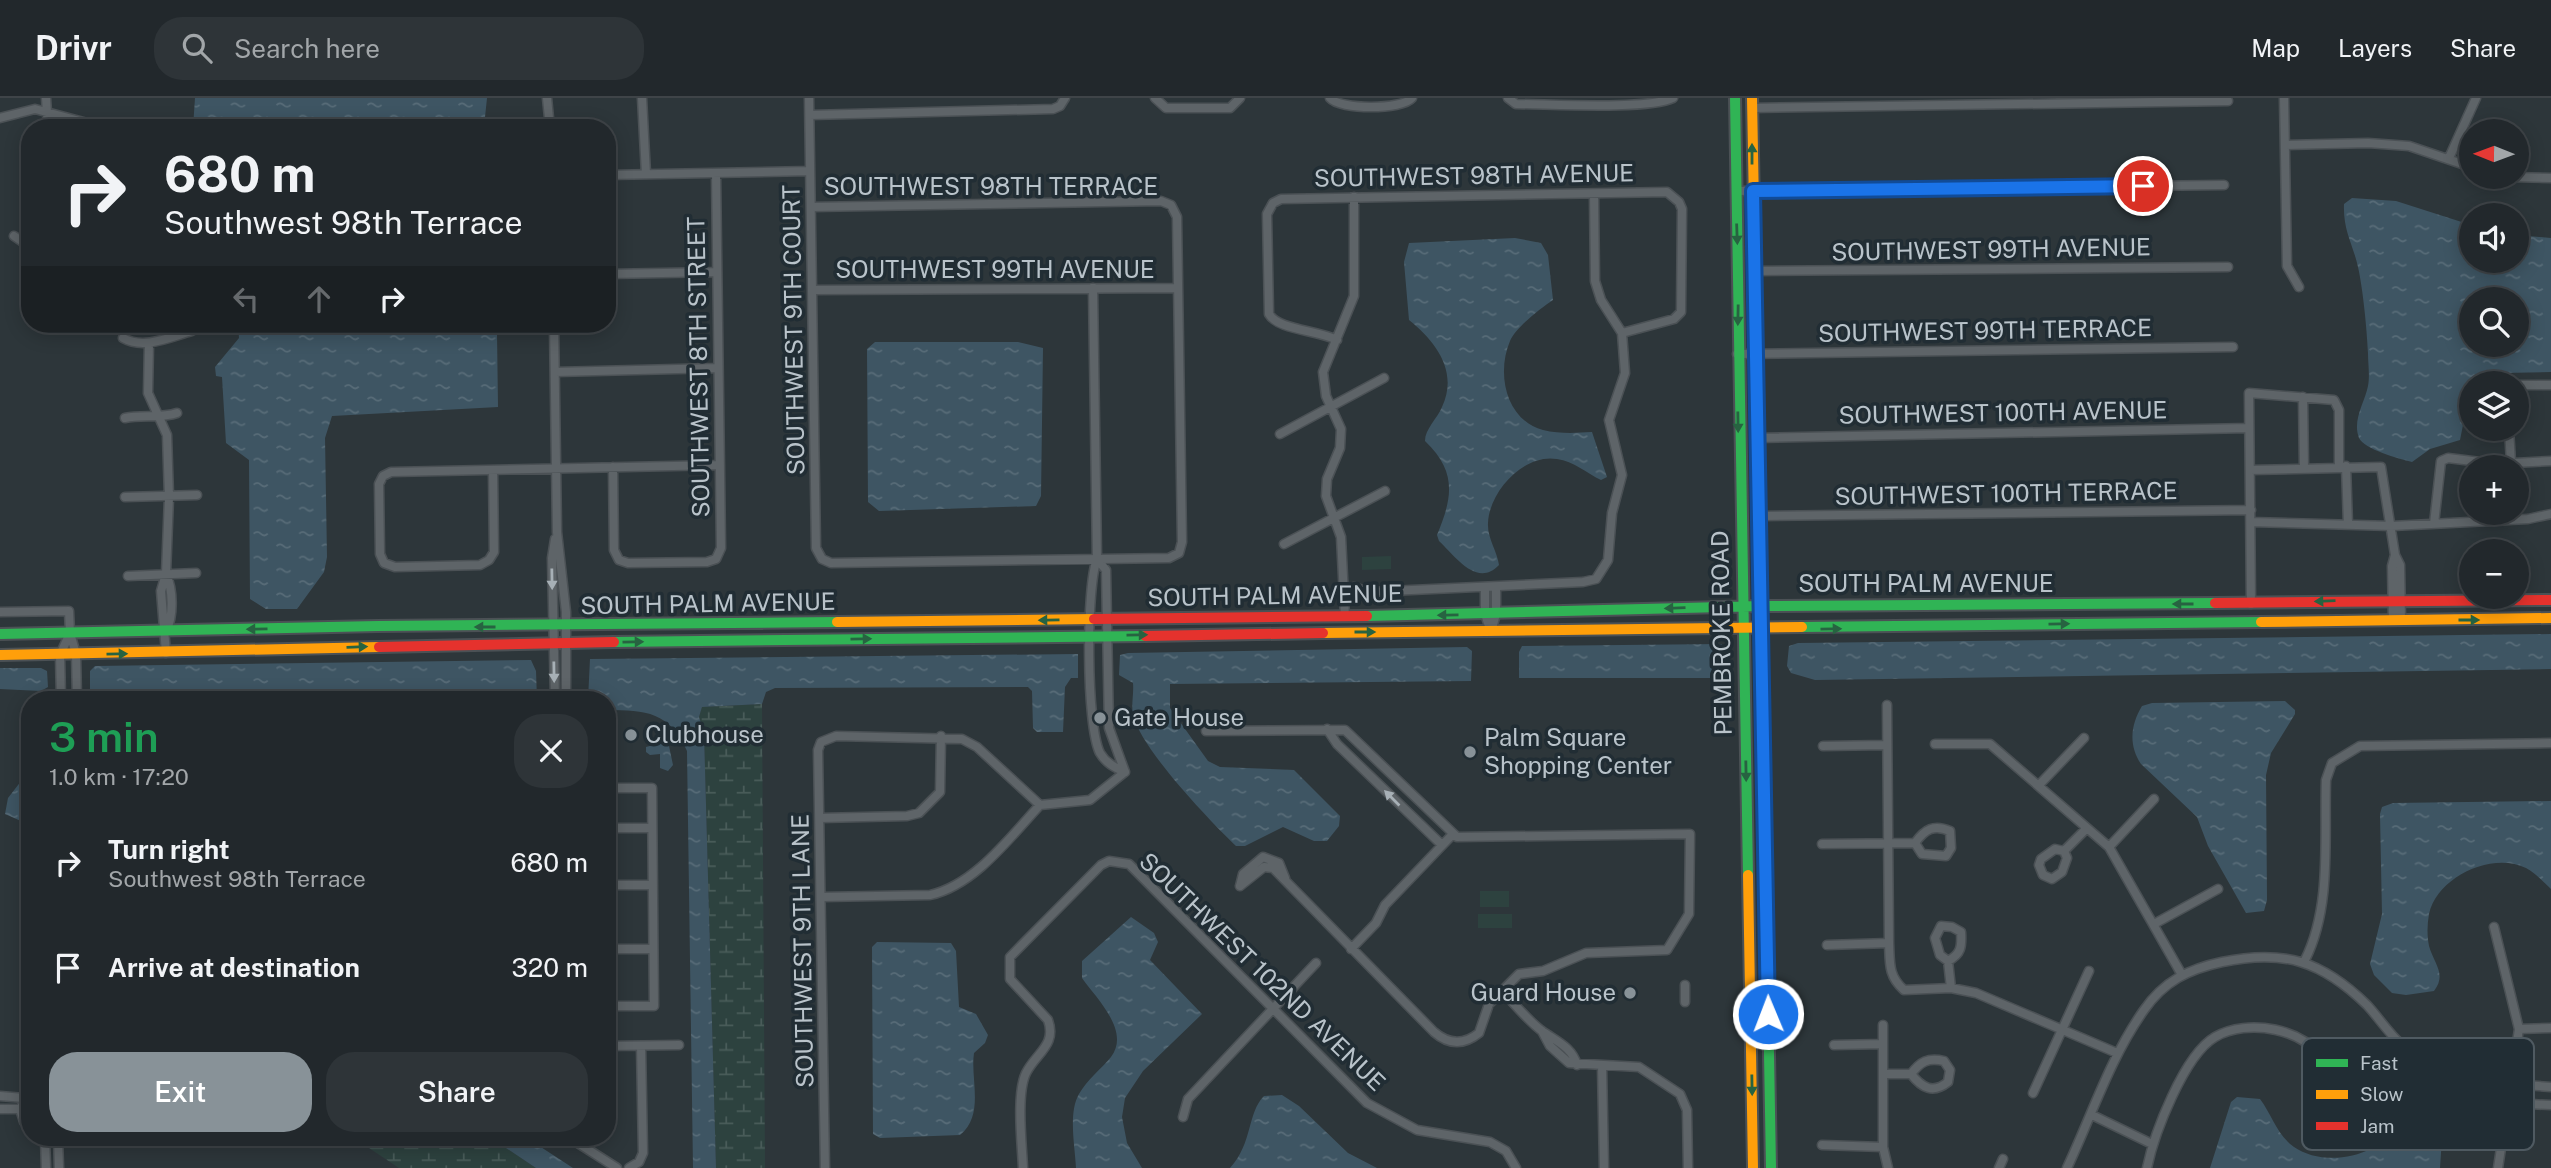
<!DOCTYPE html>
<html lang="en">
<head>
<meta charset="utf-8">
<style>
  body { margin:0; font-family:"Public Sans",sans-serif; background:#2e3438; color:#f1f3f6; height:100vh; display:flex; flex-direction:column; font-size:26px; white-space:nowrap }
  * { box-sizing:border-box; margin:0 }
  p { font-size:23px; color:#a2a6a9 }
  .icon { flex:none; width:38px; height:38px; fill:none; stroke:currentColor; stroke-width:2; stroke-linecap:round; stroke-linejoin:round }
  .map { position:relative; flex:1; overflow:hidden }
  .drawer { position:absolute; left:21px; top:593px; width:595px; height:455px; display:flex; flex-direction:column; background:#22282c; border-radius:28px; box-shadow:0 4px 18px #0003,0 0 0 2px #3f4448 }
  .drawer>* { flex:none }
  .guide { position:absolute; left:21px; top:21px; width:595px; height:214px; border-radius:28px; box-shadow:0 4px 18px #0003,0 0 0 2px #3f4448; background:#22282c; color:#f1f3f6; overflow:hidden }
  .needle { width:46px; rotate:271deg }
  .tools { position:absolute; left:2459px; top:21px; display:grid; gap:14px }
  .tools a { display:grid; place-items:center; width:70px; height:70px; border-radius:50%; background:#22282c; box-shadow:0 4px 18px #0003,0 0 0 2px #3f4448; font-size:35px }
  .pin { position:absolute; display:grid; place-items:center; width:60px; height:60px; color:#fff; margin:-30px; border:4px solid #fff; border-radius:50%; box-shadow:0 2px 7px #0007 }
  .me { position:absolute; width:77px; margin:-38px; rotate:359deg; stroke-linejoin:round; filter:drop-shadow(0 0 5px #0008) }
  .turn { display:flex; align-items:center; gap:24px; height:147px; padding:0 28px; font-size:32px }
  .turn .icon { width:91px; height:91px; stroke-width:2.5 }
  .turn b { display:block; font-size:49px; line-height:60px }
  .lanes { display:flex; align-items:center; height:66px; padding:0 28px; background:#0003; justify-content:center; gap:35px; direction:ltr }
  .lanes .off { opacity:.35 }
  .round { display:grid; place-items:center; flex:none; width:74px; height:74px; border-radius:28px; background:#2e3438 }
  .head { display:flex; align-items:center; justify-content:space-between; height:119px; padding:0 28px }
  h1 { font-size:42px; font-weight:600; line-height:52px; color:#1e9e55 }
  .action { display:flex; gap:14px; margin-top:auto; padding:14px 28px }
  .action a { flex:1; height:80px; border-radius:28px; background:#889298; color:#fff; font-size:28px; font-weight:600; line-height:80px; text-align:center }
  .action a+a { background:#2e3438; color:#f1f3f6 }
  ul { padding:0; list-style:none }
  li { display:flex; align-items:center; gap:21px; height:105px; padding:0 28px }
  li div { flex:1 }
  li b { display:block; font-size:26px }
  li em { font-style:normal }
  header { display:flex; align-items:center; gap:42px; box-sizing:border-box; height:98px; padding:0 35px; background:#22282c; border-bottom:2px solid #3f4448 }
  header strong { font-size:33px }
  nav { display:flex; gap:38px; margin-inline-start:auto; font-size:24px }
  .search { width:490px; height:63px; background:#2e3438; display:flex; align-items:center; gap:18px; box-sizing:border-box; padding:0 24px; border-radius:28px; color:#a2a6a9; font-size:26px }
  .map>svg:first-child { display:block }
  .grass { fill:#2d423f }
  .wetland { fill:url(#wetland-marsh) }
  .water { fill:url(#water-ripples); fill-rule:evenodd }
  .lines { fill:none; stroke-linecap:round; stroke-linejoin:round }
  .street-casing { stroke:#4b5155; stroke-width:11 }
  .fast-casing { stroke:#4b5155; stroke-width:14 }
  .slow-casing { stroke:#4b5155; stroke-width:14 }
  .jam-casing { stroke:#4b5155; stroke-width:14 }
  .street { stroke:#5e6468; stroke-width:8 }
  .fast { stroke:#30b455; stroke-width:10 }
  .slow { stroke:#ff9f0a; stroke-width:10 }
  .jam { stroke:#e5322d; stroke-width:10 }
  .oneway { fill:#276341 }
  .oneway2 { fill:#a7b0b6 }
  .route-casing { stroke:#114b97; stroke-width:18 }
  .route { stroke:#1a73e8; stroke-width:12 }
  .poi-dot { fill:#889298; stroke:#212d34; stroke-width:2.5 }
  .labels { text-anchor:middle; stroke-width:7; stroke-linejoin:round; paint-order:stroke }
  .street-label { font-size:24px; fill:#b9c3ca; stroke:#212d34 }
  .poi-label { font-size:24px; fill:#b9c3ca; stroke:#212d34; text-anchor:start }
  .key { fill:#212d34; stroke:#4f5a61; stroke-width:2 }
  .key-label { font-size:19px; fill:#b9c3ca }
</style>
</head>
<body>
<header>
<strong>Drivr</strong>
<div class="search"><svg class="icon" aria-label="search" viewBox="0 0 24 24"><circle cx="10" cy="10" r="6"/><path d="M15 15l6 6"/></svg>Search here</div>
<nav><a>Map</a><a>Layers</a><a>Share</a></nav>
</header>
<div class="map">
<svg width="2551" height="1070" viewBox="0 0 2551 1070">
  <defs>
    <pattern id="wetland-marsh" width="20" height="14" patternUnits="userSpaceOnUse" patternTransform="scale(1.75)"><rect width="20" height="14" fill="#2d423f"/><path d="M1 5h8M5 5V1M11 12h8M15 12V8" fill="none" stroke="#495c59"/></pattern>
    <pattern id="water-ripples" width="26" height="14" patternUnits="userSpaceOnUse" patternTransform="scale(1.75)"><rect width="26" height="14" fill="#3e5563"/><path d="M2 4q2-2 4 0t4 0M15 11q2-2 4 0t4 0" fill="none" stroke="#586c78"/></pattern>
  </defs>
  <rect width="100%" height="100%" fill="#2d363a"/>
  <!-- grass -->
  <path class="grass" d="M1391,458V471L1362,472V459Z
    M1480,793H1509V809H1480Z
    M1478,816H1512V830H1478Z"/>
  <!-- wetland -->
  <path class="wetland" d="M762,606L765,1070H716L704,634L699,619L702,609Z
    M354,1040H491L536,1070H399Z"/>
  <!-- water -->
  <path class="water" d="M195,0H487L485,19L474,23L335,30H193Z
    M2352,100L2396,103L2471,127V163H2516L2517,137L2551,140V274L2501,275L2496,285H2471V313L2465,317L2460,342L2430,351L2412,364C2399,361 2364,351 2359,340C2352,322 2365,304 2368,288C2370,278 2368,265 2368,255C2367,232 2363,191 2358,169C2353,146 2343,133 2344,106ZM2471,201H2516V247H2471Z
    M1515,140L1541,145L1548,157L1553,202C1541,210 1515,230 1510,243C1496,276 1506,322 1543,332C1559,336 1576,335 1592,334L1607,379L1601,382C1586,375 1574,363 1557,361C1524,355 1489,394 1488,425C1487,440 1497,453 1499,467C1477,490 1456,459 1439,443L1437,437C1452,401 1458,374 1425,343C1425,331 1437,321 1442,309C1459,273 1435,243 1409,222L1404,164L1409,145Z
    M238,226H322L325,233L481,232L497,236L498,309L332,318L325,340L327,459L324,474L297,511H266L250,501L249,362L226,345L222,279L216,278L215,269L239,240Z
    M875,244H1018L1043,250L1041,398L1036,408L879,413L868,404L867,251Z
    M2551,536V571L1815,582L1791,575L1787,568L1789,548L1798,545Z
    M1722,546L1723,576L1718,580H1519V554L1522,548Z
    M1467,549L1472,553L1471,583L1170,586V610L1208,663L1220,669L1294,672L1340,718L1339,728L1327,743H1314L1283,729L1245,748H1236C1210,723 1141,651 1133,617C1131,608 1134,595 1133,585L1119,577L1120,557L1128,555Z
    M1078,556V580H1071L1065,589L1063,634H1037L1033,630L1032,593L1028,589L775,590L766,594L762,606L702,609L699,619L704,634L716,1070H693L687,653C670,614 646,612 607,612V602H588L590,561Z
    M531,562L536,573L537,602H235L231,595L94,596L90,593V573L95,568Z
    M0,570H41L47,573L48,589L41,593L0,591Z
    M2285,603L2295,612V616L2271,655L2266,677L2267,802L2264,813L2246,815L2208,748L2197,719L2141,666C2128,647 2131,626 2142,608L2152,605Z
    M661,645L669,648L673,667L668,673L660,670V656L650,657L646,654V649Z
    M30,657V727L5,716L8,700L25,678Z
    M2551,703V791C2543,783 2535,775 2526,770C2492,753 2437,779 2429,816C2427,827 2427,838 2429,848C2434,866 2447,876 2434,893L2406,897L2392,895L2374,877L2370,866L2382,816L2380,716L2382,709L2393,705Z
    M1131,819L1154,835L1158,844L1150,862L1202,916L1143,973L1125,1000L1122,1019L1127,1045L1142,1070H1076C1075,1048 1068,1015 1079,996C1087,982 1101,971 1111,959C1131,933 1096,900 1082,880V863Z
    M877,844L951,845L956,853L959,909L976,916L988,937L985,945L974,955C970,981 985,1017 960,1037L880,1040L873,1036L872,849Z
    M2416,989L2437,1000L2444,1010L2440,1070H2210L2231,1004L2237,999L2260,1001C2272,1017 2277,1037 2294,1049C2324,1070 2382,1060 2398,1023C2402,1013 2402,1002 2407,992Z
    M1282,997L1299,1008L1348,1055L1377,1070H1230C1253,1045 1247,1015 1264,998Z
    M491,1040H527L573,1070H536Z"/>
  <g class="lines">
    <defs>
      <path id="street" d="M46,0L48,30
        M547,0L550,30
        M642,0L646,76
        M809,0L816,450L822,461L831,465L1169,460L1179,455L1182,444L1177,119L1171,107L1161,103L811,109
        M1155,0L1166,10H1230L1240,0
        M1330,0C1340,12 1402,12 1412,0
        M1508,0L1516,6C1549,6 1648,12 1673,0
        M2284,0L2287,168L2299,189
        M1752,10L2228,3
        M810,17L1053,11L1060,8L1065,0
        M0,20L35,11L106,30
        M2285,47L2368,45L2409,48L2471,69
        M2449,60L2476,0
        M607,77L810,73
        M2512,79L2551,80
        M1736,93L2224,87
        M14,138L30,149
        M1755,173L2228,169
        M607,176L717,174
        M1093,190L1097,461C1086,489 1086,627 1100,655C1106,665 1114,669 1125,674
        M813,192L1178,190
        M554,226L557,434L566,514V602
        M123,240C144,252 170,239 192,233L195,226
        M1337,242C1317,232 1278,232 1269,216L1267,116L1273,105L1281,101L1667,94L1679,104L1682,111L1681,214L1674,221L1622,235
        M149,245L148,295L167,337L169,399L166,476L161,493L166,555
        M1737,256L2233,249
        M555,274L718,270
        M2516,287H2551
        M2303,299L2304,370
        M125,320C142,317 163,320 177,315
        M2509,331L2511,365
        M1280,336L1384,280
        M1757,340L2249,330
        M2346,368L2348,427
        M613,369L614,452L619,462L628,465L707,464L716,461L721,450L716,76
        M493,372L494,454L489,462L480,467L395,469L384,465L380,456L379,386L383,378L391,374L720,367
        M2250,372L2381,369L2395,457L2400,467L2401,523
        M125,399L197,397
        M1761,418L2251,412
        M2251,424L2392,428L2528,421L2551,416
        M2434,426L2441,363L2448,360L2496,366L2551,363
        M1284,446L1385,393
        M1097,461L1106,472L1109,630L1125,674
        M166,476C173,491 174,518 166,533
        M128,478L196,475
        M1485,490V516L1491,534
        M1344,492L1354,489L1368,494L1583,484L1596,481L1608,462L1612,415L1622,377L1609,322L1625,275L1622,235L1601,202L1595,183L1594,96
        M2251,506L2249,295L2334,302L2339,312V368
        M0,514L69,513L70,535L76,556L77,602
        M1345,519L1341,439L1326,398L1327,381L1340,350L1341,331L1326,298L1323,274L1354,198V99
        M2393,523L2392,468L2395,457
        M1491,534L1496,516V489
        M61,602L60,557L70,535
        M555,602L552,460L555,441
        M1887,607L1889,845C1890,865 1888,878 1904,892L1951,890L1976,895L2117,955
        M1327,631L1337,646L1442,747
        M1206,633L1345,632L1457,739L1690,736L1689,816L1667,852L1586,855L1543,873L1519,876L1489,906L1479,935C1464,947 1449,947 1434,934L1273,770L1264,769L1240,788
        M1935,646H1990L2109,749L2182,877
        M1823,648L1886,647
        M2039,687L2084,640
        M607,690H652L654,908H607
        M820,720L907,718L919,715L940,694L941,638
        M607,730H652
        M1822,746L1915,745L1922,756L1946,758L1951,750L1950,733C1934,726 1925,731 1915,745
        M2109,749L2154,701
        M2055,751L2064,753L2067,760L2062,774L2052,781L2043,777L2039,767L2041,761Z
        M2064,753L2085,732
        M607,787H653
        M1240,788L1243,776L1263,759L1279,765L1285,780
        M822,799L930,797C975,787 1010,739 1040,707
        M2154,826L2218,791
        M2494,829L2519,931L2498,1070
        M1827,847L1889,845
        M607,851H653
        M1351,851L1376,825L1385,807L1453,736
        M2305,862C2332,808 2324,741 2326,682L2332,665L2360,648L2551,645
        M1948,863C1961,856 1962,849 1961,834L1952,829L1941,828L1935,840L1940,857L1948,863L1951,890
        M1502,893C1515,906 1527,922 1542,933C1556,943 1572,949 1577,967
        M1685,904V887
        M1883,927V1049L1888,1070
        M2519,931L2551,930
        M1542,933L1550,948L1569,965L1639,969L1680,996L1687,1012L1688,1070
        M1834,947L1883,946
        M607,948L679,947
        M1602,968L1604,1070
        M2437,970L2511,986L2551,989
        M1883,976H1911C1920,964 1928,959 1944,963L1950,972L1948,984C1933,996 1922,990 1911,976
        M30,995L20,1011L24,1024L30,1029
        M2033,995L2089,873
        M0,998L24,1000
        M0,1011H20
        M2092,1017L2152,1046
        M1183,1019L1188,1001L1316,865
        M45,1040L46,1070
        M58,1040L59,1070
        M570,1040L617,1070
        M1822,1047L1883,1049
        M629,1070L639,1064L643,1055L641,948
        M825,1070L818,652L821,644L836,638L962,641L977,649L1040,707L1090,702L1125,674
        M1023,1070C1022,1046 1016,996 1026,975C1036,955 1057,947 1048,922L1010,881V859L1101,767L1109,763L1129,766L1367,1005L1417,1032L1490,1044L1506,1053L1516,1070
        M1999,1070L2003,1061
        M2067,1070C2092,1017 2110,960 2144,912C2164,883 2189,871 2222,864C2284,851 2322,863 2367,907C2379,920 2389,936 2402,947C2416,959 2434,971 2449,982C2478,1003 2517,1006 2551,1007
        M2147,1070C2154,1036 2184,957 2215,939C2247,920 2307,930 2325,965C2330,974 2332,986 2335,995"/>
      <path id="fast" d="M1735,0L1748,777
        M1758,326L1771,1070
        M1367,518L1762,508L2215,505
        M1802,529L2261,524
        M0,536L378,528L837,524
        M614,544L1145,538"/>
      <path id="slow" d="M1752,0L1758,326
        M837,524L1094,521
        M2261,524L2551,520
        M1323,535L1802,529
        M0,557L379,549
        M1748,777L1753,1070"/>
      <path id="jam" d="M2215,505L2551,502
        M1094,521L1367,518
        M1145,538L1323,535
        M379,549L614,544"/>
    </defs>
    <!-- street casing -->
    <use href="#street" class="street-casing"/>
    <!-- fast casing -->
    <use href="#fast" class="fast-casing"/>
    <!-- slow casing -->
    <use href="#slow" class="slow-casing"/>
    <!-- jam casing -->
    <use href="#jam" class="jam-casing"/>
    <!-- street -->
    <use href="#street" class="street"/>
    <!-- fast -->
    <use href="#fast" class="fast"/>
    <!-- slow -->
    <use href="#slow" class="slow"/>
    <!-- jam -->
    <use href="#jam" class="jam"/>
  </g>
  <!-- one-way arrows -->
  <defs><path id="oneway-solid" d="M-6-.8H1V-3.2L6.5 0L1 3.2V.8H-6Z" transform="scale(1.75)"/></defs>
  <g class="oneway">
    <use href="#oneway-solid" transform="translate(1752 56) rotate(-90)"/>
    <use href="#oneway-solid" transform="translate(1737 136) rotate(88)"/>
    <use href="#oneway-solid" transform="translate(1738 217) rotate(91)"/>
    <use href="#oneway-solid" transform="translate(1738 324) rotate(89)"/>
    <use href="#oneway-solid" transform="translate(2325 503) rotate(178)"/>
    <use href="#oneway-solid" transform="translate(2183 506) rotate(-180)"/>
    <use href="#oneway-solid" transform="translate(1675 510) rotate(178)"/>
    <use href="#oneway-solid" transform="translate(1448 517) rotate(179)"/>
    <use href="#oneway-solid" transform="translate(1049 522) rotate(179)"/>
    <use href="#oneway-solid" transform="translate(2469 522)"/>
    <use href="#oneway-solid" transform="translate(2059 526) rotate(-1)"/>
    <use href="#oneway-solid" transform="translate(485 529) rotate(-180)"/>
    <use href="#oneway-solid" transform="translate(257 531) rotate(179)"/>
    <use href="#oneway-solid" transform="translate(1831 531) rotate(-1)"/>
    <use href="#oneway-solid" transform="translate(1365 534)"/>
    <use href="#oneway-solid" transform="translate(1137 537) rotate(-1)"/>
    <use href="#oneway-solid" transform="translate(861 541) rotate(-1)"/>
    <use href="#oneway-solid" transform="translate(633 544) rotate(-1)"/>
    <use href="#oneway-solid" transform="translate(357 549) rotate(-2)"/>
    <use href="#oneway-solid" transform="translate(117 556) rotate(-1)"/>
    <use href="#oneway-solid" transform="translate(1746 673) rotate(89)"/>
    <use href="#oneway-solid" transform="translate(1752 987) rotate(89)"/>
  </g>
  <g class="oneway2">
    <use href="#oneway-solid" transform="translate(552 481) rotate(89)"/>
    <use href="#oneway-solid" transform="translate(554 574) rotate(89)"/>
    <use href="#oneway-solid" transform="translate(1392 700) rotate(-135)"/>
  </g>
  <g class="lines">
    <defs>
      <path id="route" d="M1768,916L1753,93L2143,88"/>
    </defs>
    <!-- route casing -->
    <use href="#route" class="route-casing"/>
    <!-- route -->
    <use href="#route" class="route"/>
  </g>
  <!-- markers -->
  <g class="poi-dot">
    <circle cx="1100" cy="620" r="7"/>
    <circle cx="631" cy="637" r="7"/>
    <circle cx="1470" cy="654" r="7"/>
    <circle cx="1630" cy="895" r="7"/>
  </g>
  <g class="labels">
    <!-- street labels -->
    <g class="street-label">
      <text transform="translate(1474 78) rotate(-1)" y="8">SOUTHWEST 98TH AVENUE</text>
      <text x="991" y="97">SOUTHWEST 98TH TERRACE</text>
      <text transform="translate(1991 152) rotate(-1)" y="8">SOUTHWEST 99TH AVENUE</text>
      <text x="995" y="180">SOUTHWEST 99TH AVENUE</text>
      <text transform="translate(794 232) rotate(-91)" y="8">SOUTHWEST 9TH COURT</text>
      <text transform="translate(1985 233) rotate(-1)" y="8">SOUTHWEST 99TH TERRACE</text>
      <text transform="translate(699 269) rotate(-91)" y="8">SOUTHWEST 8TH STREET</text>
      <text transform="translate(2003 315) rotate(-1)" y="8">SOUTHWEST 100TH AVENUE</text>
      <text transform="translate(2006 396) rotate(-1)" y="8">SOUTHWEST 100TH TERRACE</text>
      <text x="1926" y="494">SOUTH PALM AVENUE</text>
      <text transform="translate(1275 498) rotate(-1)" y="8">SOUTH PALM AVENUE</text>
      <text transform="translate(708 506) rotate(-1)" y="8">SOUTH PALM AVENUE</text>
      <text transform="translate(1722 535) rotate(-91)" y="8">PEMBROKE ROAD</text>
      <text transform="translate(803 853) rotate(-91)" y="8">SOUTHWEST 9TH LANE</text>
      <text transform="translate(1262 874) rotate(44)" y="8">SOUTHWEST 102ND AVENUE</text>
    </g>
    <!-- poi labels -->
    <g class="poi-label">
      <text x="1114" y="628">Gate House</text>
      <text x="645" y="645">Clubhouse</text>
      <text x="1484" y="648">Palm Square<tspan x="1484" dy="28">Shopping Center</tspan></text>
      <text x="1616" y="903" text-anchor="end">Guard House</text>
    </g>
  </g>
  <!-- legend -->
  <rect x="2302" y="940" width="232" height="112" rx="10" class="key"/>
  <rect x="2316" y="961" width="32" height="8" fill="#30b455"/>
  <rect x="2316" y="992" width="32" height="9" fill="#ff9f0a"/>
  <rect x="2316" y="1024" width="32" height="8" fill="#e5322d"/>
  <g class="key-label">
    <text x="2360" y="972">Fast</text>
    <text x="2360" y="1003">Slow</text>
    <text x="2360" y="1035">Jam</text>
  </g>
</svg>
<div class="tools">
<a><svg class="needle" viewBox="-14 -14 28 28"><path d="M0-13l5 13h-10z" fill="#e53935"/><path d="M0 13l5-13h-10z" fill="#a2a6a9"/></svg></a>
<a><svg class="icon" aria-label="sound" viewBox="0 0 24 24"><path d="M4 9h4l5-4v14l-5-4H4zM17 9q2 3 0 6"/></svg></a>
<a><svg class="icon" aria-label="search" viewBox="0 0 24 24"><circle cx="10" cy="10" r="6"/><path d="M15 15l6 6"/></svg></a>
<a><svg class="icon" aria-label="layers" viewBox="0 0 24 24"><path d="M12 4l9 5-9 5-9-5zM3 14l9 5 9-5"/></svg></a>
<a>+</a>
<a>−</a>
</div>
<div class="pin" style="left:2143px;top:88px;background:#d93025"><svg class="icon" aria-label="arrive" viewBox="0 0 24 24"><path d="M6 21V4h12l-3 4 3 4H6"/></svg></div>
<svg class="me" style="left:1768px;top:916px" viewBox="-20 -20 40 40"><circle r="17" fill="#1a73e8" stroke="#fff" stroke-width="3"/><path d="M0-11L8 9 0 5-8 9z" fill="#fff"/></svg>
<div class="guide">
<div class="turn"><svg class="icon" aria-label="right" viewBox="0 0 24 24"><path d="M7 20v-9h11M14 6l5 5-5 5"/></svg><div><b>680 m</b>Southwest 98th Terrace</div></div>
<div class="lanes"><svg class="icon off" aria-label="left" viewBox="0 0 24 24"><path d="M17 20v-9H6M10 6l-5 5 5 5"/></svg><svg class="icon off" aria-label="ahead" viewBox="0 0 24 24"><path d="M12 20V5M6 11l6-6 6 6"/></svg><svg class="icon" aria-label="right" viewBox="0 0 24 24"><path d="M7 20v-9h11M14 6l5 5-5 5"/></svg></div>
</div>
<section class="drawer">
<div class="head"><div><h1>3 min</h1><p>1.0 km · 17:20</p></div><a class="round"><svg class="icon" aria-label="close" viewBox="0 0 24 24"><path d="M6 6l12 12M18 6L6 18"/></svg></a></div>
<ul>
<li><svg class="icon" aria-label="right" viewBox="0 0 24 24"><path d="M7 20v-9h11M14 6l5 5-5 5"/></svg><div><b>Turn right</b><p>Southwest 98th Terrace</p></div><em>680 m</em></li>
<li><svg class="icon" aria-label="arrive" viewBox="0 0 24 24"><path d="M6 21V4h12l-3 4 3 4H6"/></svg><div><b>Arrive at destination</b></div><em>320 m</em></li>
</ul>
<div class="action"><a>Exit</a><a>Share</a></div>
</section>
</div>
</body>
</html>
